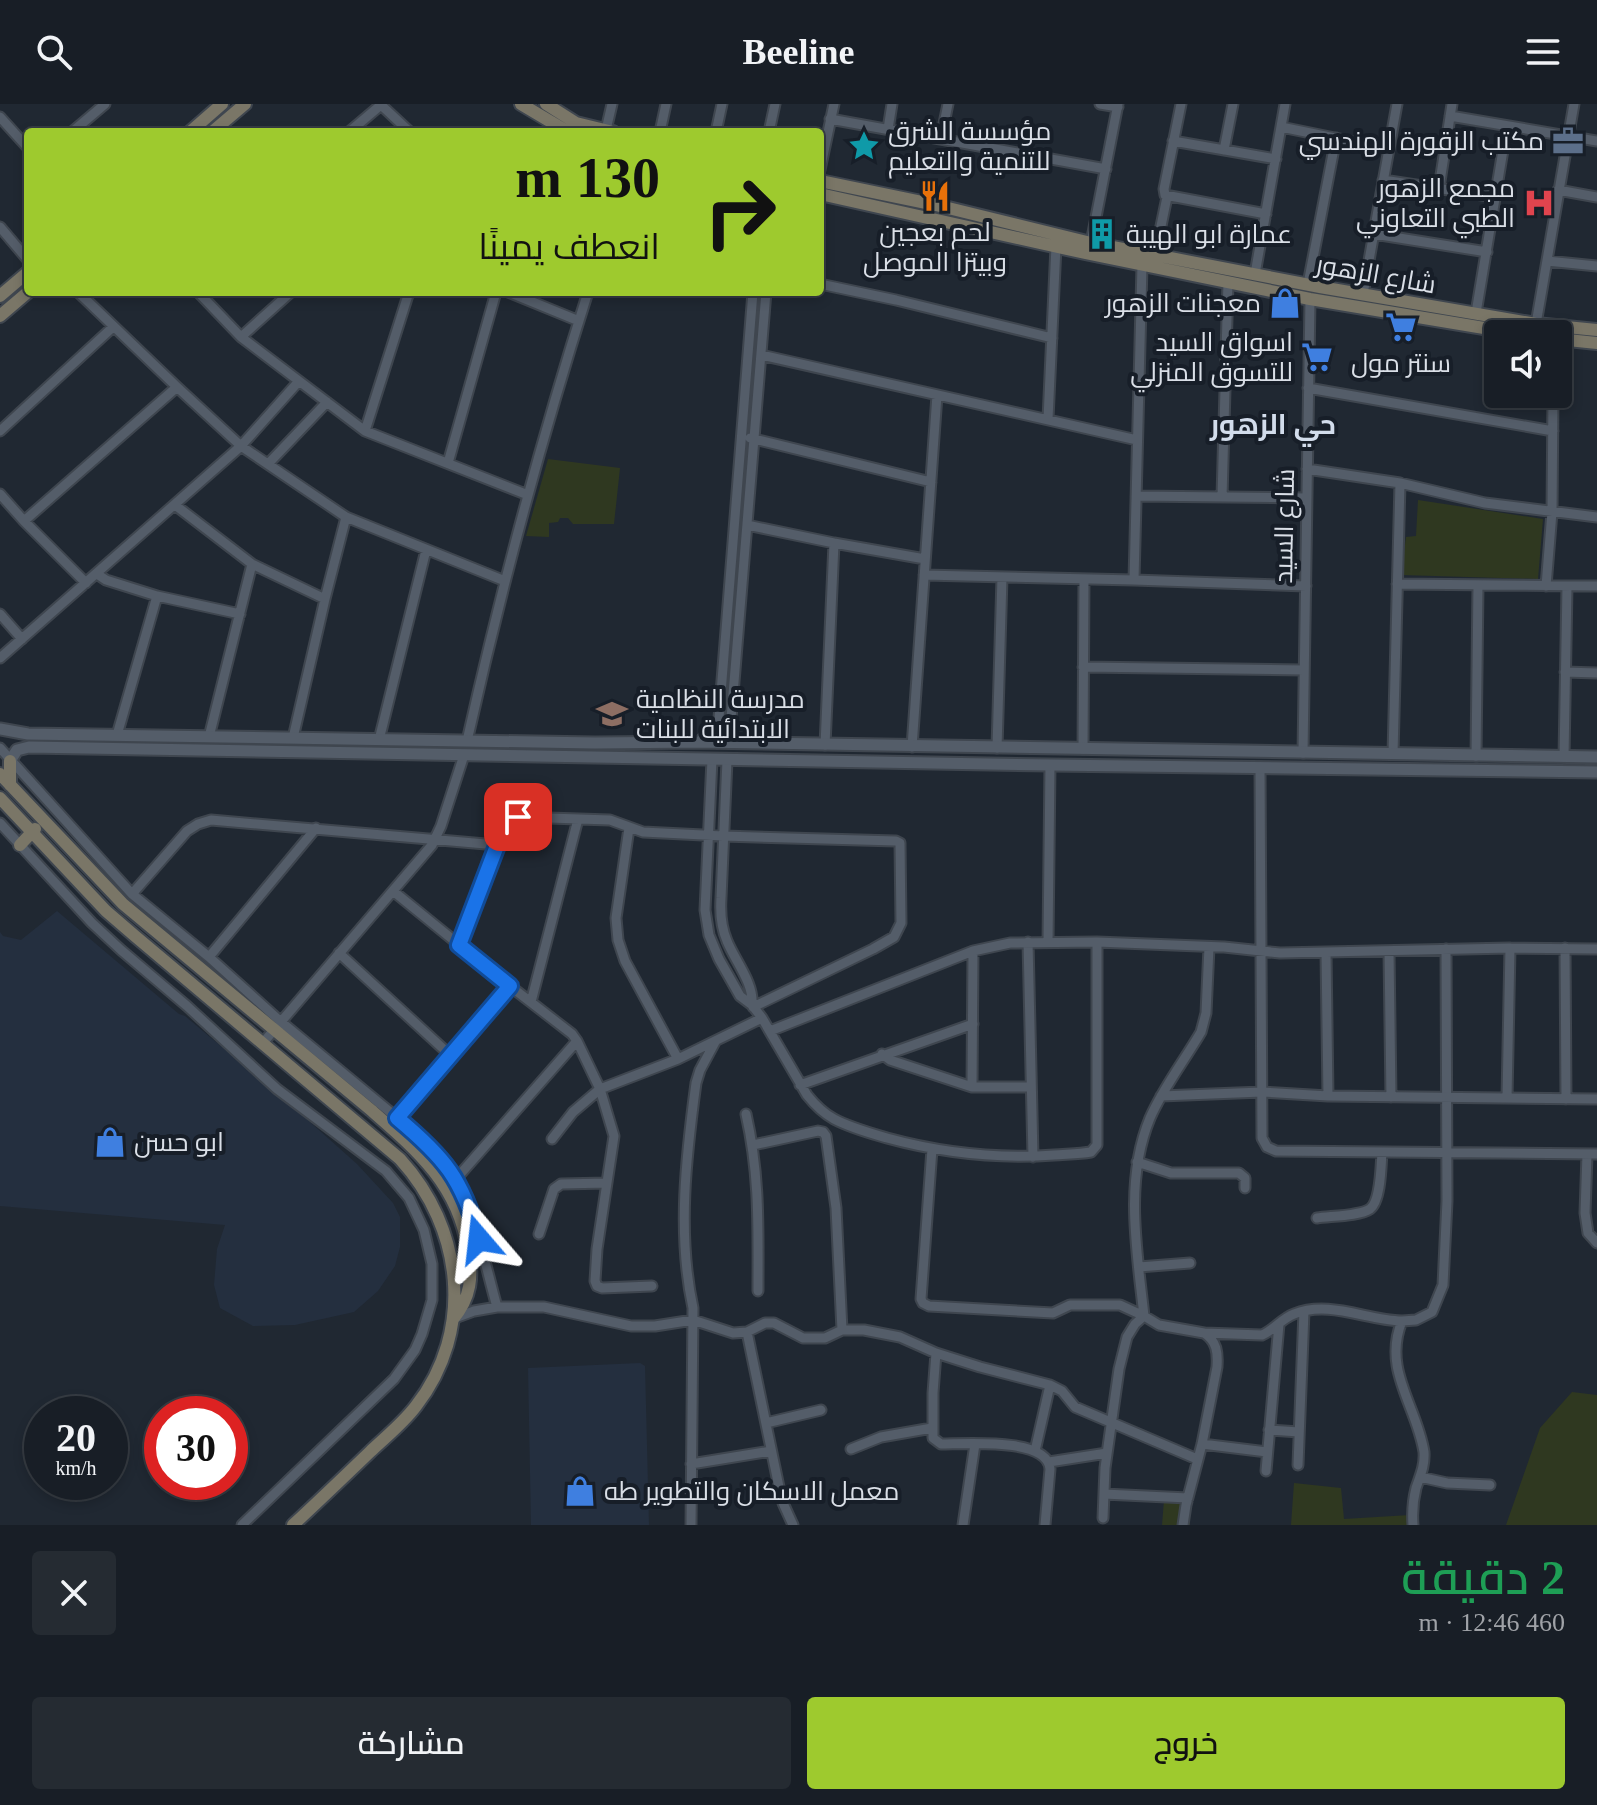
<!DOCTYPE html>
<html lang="ar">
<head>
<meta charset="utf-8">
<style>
  body { margin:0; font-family:"Times New Roman",Cairo,serif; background:#252b32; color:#f1f3f6; direction:rtl; height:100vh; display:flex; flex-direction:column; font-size:30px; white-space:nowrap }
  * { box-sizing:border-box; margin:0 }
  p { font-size:26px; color:#9fa2a7 }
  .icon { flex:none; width:44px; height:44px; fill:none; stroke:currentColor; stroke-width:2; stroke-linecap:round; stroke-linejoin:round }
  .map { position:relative; height:1421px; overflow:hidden; direction:ltr }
  .drawer { display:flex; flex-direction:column; background:#181e26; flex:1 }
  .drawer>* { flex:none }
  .hud { position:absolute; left:24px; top:24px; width:800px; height:168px; border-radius:8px; box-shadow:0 4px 12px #0003,0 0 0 2px #363c43; direction:rtl; background:#9eca2e; color:#111; overflow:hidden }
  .buttons { position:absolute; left:1484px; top:216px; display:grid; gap:16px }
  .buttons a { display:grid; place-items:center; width:88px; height:88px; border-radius:8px; background:#181e26; box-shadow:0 4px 12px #0003,0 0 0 2px #363c43; font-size:40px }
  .speed { position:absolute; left:24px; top:1292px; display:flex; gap:16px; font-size:40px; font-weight:700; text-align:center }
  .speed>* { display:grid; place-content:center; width:104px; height:104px; border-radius:50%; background:#181e26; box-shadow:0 4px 12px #0003,0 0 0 2px #363c43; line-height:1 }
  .speed small { font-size:20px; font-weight:400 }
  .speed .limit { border:12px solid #d22; background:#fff; color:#111 }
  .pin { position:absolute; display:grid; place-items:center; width:68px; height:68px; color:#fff; margin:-34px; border-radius:16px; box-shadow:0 4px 12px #0006 }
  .me { position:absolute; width:88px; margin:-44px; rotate:343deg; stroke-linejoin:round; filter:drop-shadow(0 0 6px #0008) }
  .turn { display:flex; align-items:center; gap:28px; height:168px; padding:0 32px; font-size:36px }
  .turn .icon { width:104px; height:104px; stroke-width:2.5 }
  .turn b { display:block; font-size:56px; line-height:68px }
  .round { display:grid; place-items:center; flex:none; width:84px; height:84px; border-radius:8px; background:#252b32 }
  .summary { display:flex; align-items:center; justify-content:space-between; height:136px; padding:0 32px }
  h1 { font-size:48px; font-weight:600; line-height:60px; color:#1e9e55 }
  .primary-button { display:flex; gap:16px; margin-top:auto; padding:16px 32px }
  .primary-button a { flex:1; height:92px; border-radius:8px; background:#9eca2e; color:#111; font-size:32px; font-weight:600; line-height:92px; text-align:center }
  .primary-button a+a { background:#252b32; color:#f1f3f6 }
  header { display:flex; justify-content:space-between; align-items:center; height:104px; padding:0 32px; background:#181e26; font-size:36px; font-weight:600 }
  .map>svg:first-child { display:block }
  .built { fill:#242f3f }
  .green { fill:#2f3820 }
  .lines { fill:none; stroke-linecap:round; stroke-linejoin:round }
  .minor-casing { stroke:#3f464f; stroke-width:13 }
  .tertiary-casing { stroke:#3f464f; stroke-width:15 }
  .secondary-casing { stroke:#3f464f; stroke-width:16 }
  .minor { stroke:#545d69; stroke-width:9 }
  .tertiary { stroke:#545d69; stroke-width:11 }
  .secondary { stroke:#7a7667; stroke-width:12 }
  .route-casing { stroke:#114b97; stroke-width:20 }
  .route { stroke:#1a73e8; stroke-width:14 }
  .labels { text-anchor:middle; stroke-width:8; stroke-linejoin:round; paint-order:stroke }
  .poi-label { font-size:26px; fill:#dadfe7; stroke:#171e28; text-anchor:start }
  .street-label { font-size:26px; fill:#dadfe7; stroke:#171e28 }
  .neighbourhood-label { font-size:28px; font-weight:bold; fill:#d2dceb; stroke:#171e28 }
</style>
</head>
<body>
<header><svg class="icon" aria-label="menu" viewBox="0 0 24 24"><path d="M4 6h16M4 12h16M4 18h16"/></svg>Beeline<svg class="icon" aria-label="search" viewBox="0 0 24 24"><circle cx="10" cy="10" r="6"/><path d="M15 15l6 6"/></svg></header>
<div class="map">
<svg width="1597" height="1421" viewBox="0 0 1597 1421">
  <rect width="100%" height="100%" fill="#202832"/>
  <!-- built -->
  <path class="built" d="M57,807L179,910L185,912L283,994L357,1060L393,1099L400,1113V1143L395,1162L378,1187L354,1208L295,1221L253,1222L220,1204L214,1181L217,1145L225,1121L0,1102V828L3,832L21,836Z
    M640,1259L645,1262L649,1421H531L528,1264Z"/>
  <!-- green -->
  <path class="green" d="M548,355L620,364L614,420H573L568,414H560L558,418L549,419V433L526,432Z
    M1418,396L1543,415L1538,475L1401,471L1406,433L1416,432Z
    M1572,1288L1597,1291V1421H1506L1540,1324Z
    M1294,1379L1341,1384L1344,1415L1410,1411L1412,1421H1291Z
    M1164,1396L1190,1400V1421H1162Z"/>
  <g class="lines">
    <defs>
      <path id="minor" d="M1100,0L1118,3
        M1181,0L1164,85L1165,91L1266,110
        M381,1L410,28
        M1450,12L1597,37
        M0,13L28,44
        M830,15L1106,65
        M1281,23L1389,45
        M888,25L892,0
        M606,26L612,0
        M72,28L105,0
        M349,28L382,0
        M660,28L666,0
        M716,28L722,0
        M769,28L775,0
        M941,34L948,0
        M1173,37L1276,55
        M1224,46L1233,0
        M820,66L834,0
        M1383,76L1495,93
        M1439,84L1452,0
        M1558,86L1597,93
        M0,123L28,156
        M1374,130L1487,148
        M1091,139L1118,0
        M1155,151L1167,93
        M1547,157L1597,162
        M1142,161L1134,476L1306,482
        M1255,170L1285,0
        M820,180L896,196L1052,234
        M1308,180L1336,34
        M78,188L177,283L241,342L346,413L505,477
        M198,188L241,233L365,327L528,391
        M508,188L579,217
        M1363,190L1397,0
        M1476,209L1507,22
        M1536,220L1574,0
        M241,233L291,188
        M761,251L1137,336
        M1308,284L1553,327
        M1048,315L1056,142
        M0,327L113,223
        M365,327L409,188
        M750,334L931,378
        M448,359L496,188
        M268,360L327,298
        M1307,365L1400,379L1485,399L1597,413
        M0,390L24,417L86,479
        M1136,392L1307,394
        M1222,393L1228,178
        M175,401L252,460L325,495
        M24,417L177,283
        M747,421L834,439L925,455
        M97,470L106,476L157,492L240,510
        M924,471L1134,476
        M1397,480L1597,482
        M1546,482L1552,408L1553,290
        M0,510L22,535
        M0,554L241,342L299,277
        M1083,563L1304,566
        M1565,568L1597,569
        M117,631L157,492
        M209,633L252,460
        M293,634L325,495L346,413
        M379,636L426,446
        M467,637C501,485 541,336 588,188
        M717,639L753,188
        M729,639L766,188
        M825,641L834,439
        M912,643L937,291
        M0,644L132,790L209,853L280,917L430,1041C473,1090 480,1142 497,1203
        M997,644L1002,473
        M1083,645L1084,475
        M1303,649L1310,195
        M1393,650L1400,379
        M1476,652L1478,481
        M1564,653L1567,482
        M712,655L705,806L709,831L719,855L740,892L752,901L762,914L807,991C815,1001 823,1009 834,1015C851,1024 870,1029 887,1034C942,1049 997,1055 1054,1051C1066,1050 1079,1050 1091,1048L1097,1041V838
        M727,656L721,794C720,809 721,823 727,837C735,857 754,879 752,901
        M1260,663L1262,1034L1267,1043L1276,1047L1597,1050
        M0,719L92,819L121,846L187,902L277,985L386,1067L409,1094L424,1126L432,1160V1196L422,1230L415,1246L394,1275L242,1421
        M629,724L616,814L618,836L625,857L678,955
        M393,787L510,882L572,930L577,937L600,985L614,1032L597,1145L595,1177L597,1182L602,1184L652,1182
        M132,790L187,727L198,720L211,716L497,741
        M1028,838L1033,1053
        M1048,838L1050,661
        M459,841L503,726L509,718L518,713L610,716L643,728L723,732L896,737L900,739L901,819L894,833L873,845L753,903
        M1565,844L1566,995
        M1389,848L1391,993
        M339,849L450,951
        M1326,849L1328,992
        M209,853L316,724
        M531,898L578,715
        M770,927L973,847L1010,839L1097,838L1224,843L1280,849L1510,844L1597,845
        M262,940L432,741L441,722L464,651
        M882,950L890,956L972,983H1031
        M800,981L973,920
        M972,983L973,847
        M1161,992L1262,988L1328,992L1597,995
        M1507,994L1510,844
        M746,1010C760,1072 758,1124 758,1187
        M397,1014L510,882
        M552,1035L573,1008L600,985L678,955L762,914
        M753,1041L818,1027L823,1028L826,1032L836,1104L842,1226
        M932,1045L921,1195L923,1199L929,1202L1053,1209L1070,1201H1120L1144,1212L1159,1221L1204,1229C1217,1237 1218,1249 1217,1263L1202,1340L1186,1401L1183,1421
        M1587,1050L1585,1109L1588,1129L1597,1139
        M1137,1058L1171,1069H1239L1245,1074V1084
        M456,1075L577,937
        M1317,1114C1330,1112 1360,1112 1370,1105C1381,1097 1381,1061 1382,1048
        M539,1130L554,1085L561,1080L607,1079
        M1139,1163L1190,1159
        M1144,1212C1137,1147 1124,1077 1150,1014C1163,984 1184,957 1201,928L1206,909L1209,843
        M455,1214L474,1207L497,1203H544L631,1222H655L693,1216L733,1229L747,1228L765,1219H774L803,1234H825L842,1226H864L900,1233L936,1249L980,1263L1050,1281L1062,1287L1075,1303L1197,1355
        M1402,1217C1382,1266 1417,1302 1424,1348C1425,1362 1420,1372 1416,1384C1413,1396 1412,1408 1413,1421
        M747,1228L779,1383L783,1399L793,1421
        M1204,1229L1262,1231C1274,1226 1281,1215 1294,1210C1329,1196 1366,1216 1402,1217L1416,1216L1432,1208L1443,1181L1447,1097L1446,845
        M936,1249L933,1289V1334L941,1340C965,1340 1048,1333 1050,1365L1045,1421
        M766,1319L821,1306
        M1269,1326L1299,1328
        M1202,1340L1267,1348
        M851,1345L881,1333L932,1324
        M1035,1347L1050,1281
        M1049,1358L1107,1349
        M691,1360L771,1347
        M1298,1361L1304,1207
        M1266,1367L1279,1220
        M1420,1373L1447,1379L1490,1381
        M1104,1390L1188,1394
        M1103,1414L1105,1364L1119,1265L1127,1233L1135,1220L1144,1212
        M691,1421L693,1204C677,1130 686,1053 696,979L700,966L715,938
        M963,1421L975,1340"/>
      <path id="tertiary" d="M0,625L28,630L595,639L700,638L1597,653
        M700,638L718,621
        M10,657L17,646L29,643L1050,661L1597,668"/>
      <path id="secondary" d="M521,0L568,28
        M546,0L576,19L613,28
        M190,28L222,0
        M212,28L245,0
        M820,77L936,101L1091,139L1155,151L1320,183L1536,220L1597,226
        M820,90L1085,149L1310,195L1520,230
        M0,192L28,168
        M0,212L28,188
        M1558,235L1597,239
        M0,670L123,800L371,1006C418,1047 458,1081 468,1145C473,1172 471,1194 453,1215
        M10,681V657
        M0,694L106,807L135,832L400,1055C463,1124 475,1226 416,1302C404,1318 388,1331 373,1345C347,1370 320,1396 293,1421
        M20,741L35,725"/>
    </defs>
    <!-- minor casing -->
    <use href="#minor" class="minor-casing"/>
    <!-- tertiary casing -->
    <use href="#tertiary" class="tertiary-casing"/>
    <!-- secondary casing -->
    <use href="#secondary" class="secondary-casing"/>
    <!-- minor -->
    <use href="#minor" class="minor"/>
    <!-- tertiary -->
    <use href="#tertiary" class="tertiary"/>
    <!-- secondary -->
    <use href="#secondary" class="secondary"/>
  </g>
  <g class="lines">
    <defs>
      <path id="route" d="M479,1135C462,1075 445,1054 397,1014L510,882L459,841L503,726L509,718L518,713"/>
    </defs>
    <!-- route casing -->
    <use href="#route" class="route-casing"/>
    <!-- route -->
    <use href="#route" class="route"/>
  </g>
  <!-- icons -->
  <defs>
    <symbol id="office-bare" viewBox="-9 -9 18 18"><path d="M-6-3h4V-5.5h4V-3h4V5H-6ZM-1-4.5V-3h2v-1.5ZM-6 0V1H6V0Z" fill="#5c6f8a" stroke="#171e28" stroke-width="2.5" paint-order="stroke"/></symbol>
    <symbol id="sight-bare" viewBox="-9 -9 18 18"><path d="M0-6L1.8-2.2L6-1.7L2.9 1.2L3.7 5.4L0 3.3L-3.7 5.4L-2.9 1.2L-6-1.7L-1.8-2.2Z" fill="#0f9aa8" stroke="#171e28" stroke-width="2.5" paint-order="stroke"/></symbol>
    <symbol id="restaurant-bare" viewBox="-9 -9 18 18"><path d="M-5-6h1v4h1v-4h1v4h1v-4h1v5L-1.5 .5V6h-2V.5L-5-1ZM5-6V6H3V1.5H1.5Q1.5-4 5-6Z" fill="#e8710a" stroke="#171e28" stroke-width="2.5" paint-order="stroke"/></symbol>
    <symbol id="hospital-bare" viewBox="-9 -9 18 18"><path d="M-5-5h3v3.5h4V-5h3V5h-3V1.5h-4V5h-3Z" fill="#e0444e" stroke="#171e28" stroke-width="2.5" paint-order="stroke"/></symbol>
    <symbol id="building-bare" viewBox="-9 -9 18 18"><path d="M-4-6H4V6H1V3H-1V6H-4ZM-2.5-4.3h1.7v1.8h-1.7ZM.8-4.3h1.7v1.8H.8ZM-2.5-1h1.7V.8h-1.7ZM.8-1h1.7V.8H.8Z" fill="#0f9aa8" stroke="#171e28" stroke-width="2.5" paint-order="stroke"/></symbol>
    <symbol id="shop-bare" viewBox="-9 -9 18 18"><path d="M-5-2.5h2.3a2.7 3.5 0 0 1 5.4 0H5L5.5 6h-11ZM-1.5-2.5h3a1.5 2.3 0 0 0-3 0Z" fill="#3f7fe0" stroke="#171e28" stroke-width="2.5" paint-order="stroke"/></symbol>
    <symbol id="supermarket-bare" viewBox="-9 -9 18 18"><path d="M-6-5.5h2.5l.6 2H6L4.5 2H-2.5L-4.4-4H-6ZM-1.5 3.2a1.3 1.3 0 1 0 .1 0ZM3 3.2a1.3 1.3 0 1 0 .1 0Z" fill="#3f7fe0" stroke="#171e28" stroke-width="2.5" paint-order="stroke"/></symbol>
    <symbol id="school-bare" viewBox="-9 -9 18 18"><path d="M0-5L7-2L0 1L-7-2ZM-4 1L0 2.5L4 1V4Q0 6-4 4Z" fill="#8d6e63" stroke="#171e28" stroke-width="2.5" paint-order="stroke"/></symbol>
  </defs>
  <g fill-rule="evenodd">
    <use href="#office-bare" x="1546" y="15" width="44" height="44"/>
    <use href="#sight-bare" x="842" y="20" width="44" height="44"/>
    <use href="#restaurant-bare" x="913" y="70" width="44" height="44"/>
    <use href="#hospital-bare" x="1517" y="77" width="44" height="44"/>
    <use href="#building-bare" x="1080" y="108" width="44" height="44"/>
    <use href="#shop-bare" x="1263" y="177" width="44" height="44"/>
    <use href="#supermarket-bare" x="1379" y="201" width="44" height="44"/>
    <use href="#supermarket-bare" x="1295" y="231" width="44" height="44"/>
    <use href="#school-bare" x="590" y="588" width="44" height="44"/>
    <use href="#shop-bare" x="88" y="1016" width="44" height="44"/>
    <use href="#shop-bare" x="558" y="1365" width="44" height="44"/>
  </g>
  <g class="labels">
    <!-- poi labels -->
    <g class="poi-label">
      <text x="888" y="36">مؤسسة الشرق<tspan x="888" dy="30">للتنمية والتعليم</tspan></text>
      <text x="1544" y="46" text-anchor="end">مكتب الزقورة الهندسي</text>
      <text x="1515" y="93" text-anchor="end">مجمع الزهور<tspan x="1515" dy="30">الطبي التعاوني</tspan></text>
      <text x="935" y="137" text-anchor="middle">لحم بعجين<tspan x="935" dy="30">وبيتزا الموصل</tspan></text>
      <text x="1126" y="139">عمارة ابو الهيبة</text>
      <text x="1261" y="208" text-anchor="end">معجنات الزهور</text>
      <text x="1293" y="247" text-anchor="end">اسواق السيد<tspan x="1293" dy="30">للتسوق المنزلي</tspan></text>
      <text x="1401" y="268" text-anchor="middle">سنتر مول</text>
      <text x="636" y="604">مدرسة النظامية<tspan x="636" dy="30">الابتدائية للبنات</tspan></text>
      <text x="134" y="1047">ابو حسن</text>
      <text x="604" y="1396">معمل الاسكان والتطوير طه</text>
    </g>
    <!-- street labels -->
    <g class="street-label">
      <text transform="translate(1376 170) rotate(10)" y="9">شارع الزهور</text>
      <text transform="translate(1284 422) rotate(-89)" y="9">شارع السيد</text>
    </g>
    <!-- neighbourhood labels -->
    <g class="neighbourhood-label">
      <text x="1273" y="330">حي الزهور</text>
    </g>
  </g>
</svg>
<div class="buttons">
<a><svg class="icon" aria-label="sound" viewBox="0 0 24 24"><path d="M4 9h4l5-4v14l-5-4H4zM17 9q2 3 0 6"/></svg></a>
</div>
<div class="speed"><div>20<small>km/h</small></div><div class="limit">30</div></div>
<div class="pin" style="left:518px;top:713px;background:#d93025"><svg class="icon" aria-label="arrive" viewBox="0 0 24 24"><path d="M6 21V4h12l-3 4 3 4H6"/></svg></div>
<svg class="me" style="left:479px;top:1135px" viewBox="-20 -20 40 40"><path d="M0-17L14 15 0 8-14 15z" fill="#1a73e8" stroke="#fff" stroke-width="4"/></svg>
<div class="hud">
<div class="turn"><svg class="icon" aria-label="right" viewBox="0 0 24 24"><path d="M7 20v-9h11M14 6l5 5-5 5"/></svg><div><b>130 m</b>انعطف يمينًا</div></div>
</div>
</div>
<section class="drawer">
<div class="summary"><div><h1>2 دقيقة</h1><p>460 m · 12:46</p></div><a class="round"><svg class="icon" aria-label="close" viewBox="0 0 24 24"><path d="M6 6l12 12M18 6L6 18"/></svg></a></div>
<div class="primary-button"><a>خروج</a><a>مشاركة</a></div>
</section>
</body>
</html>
